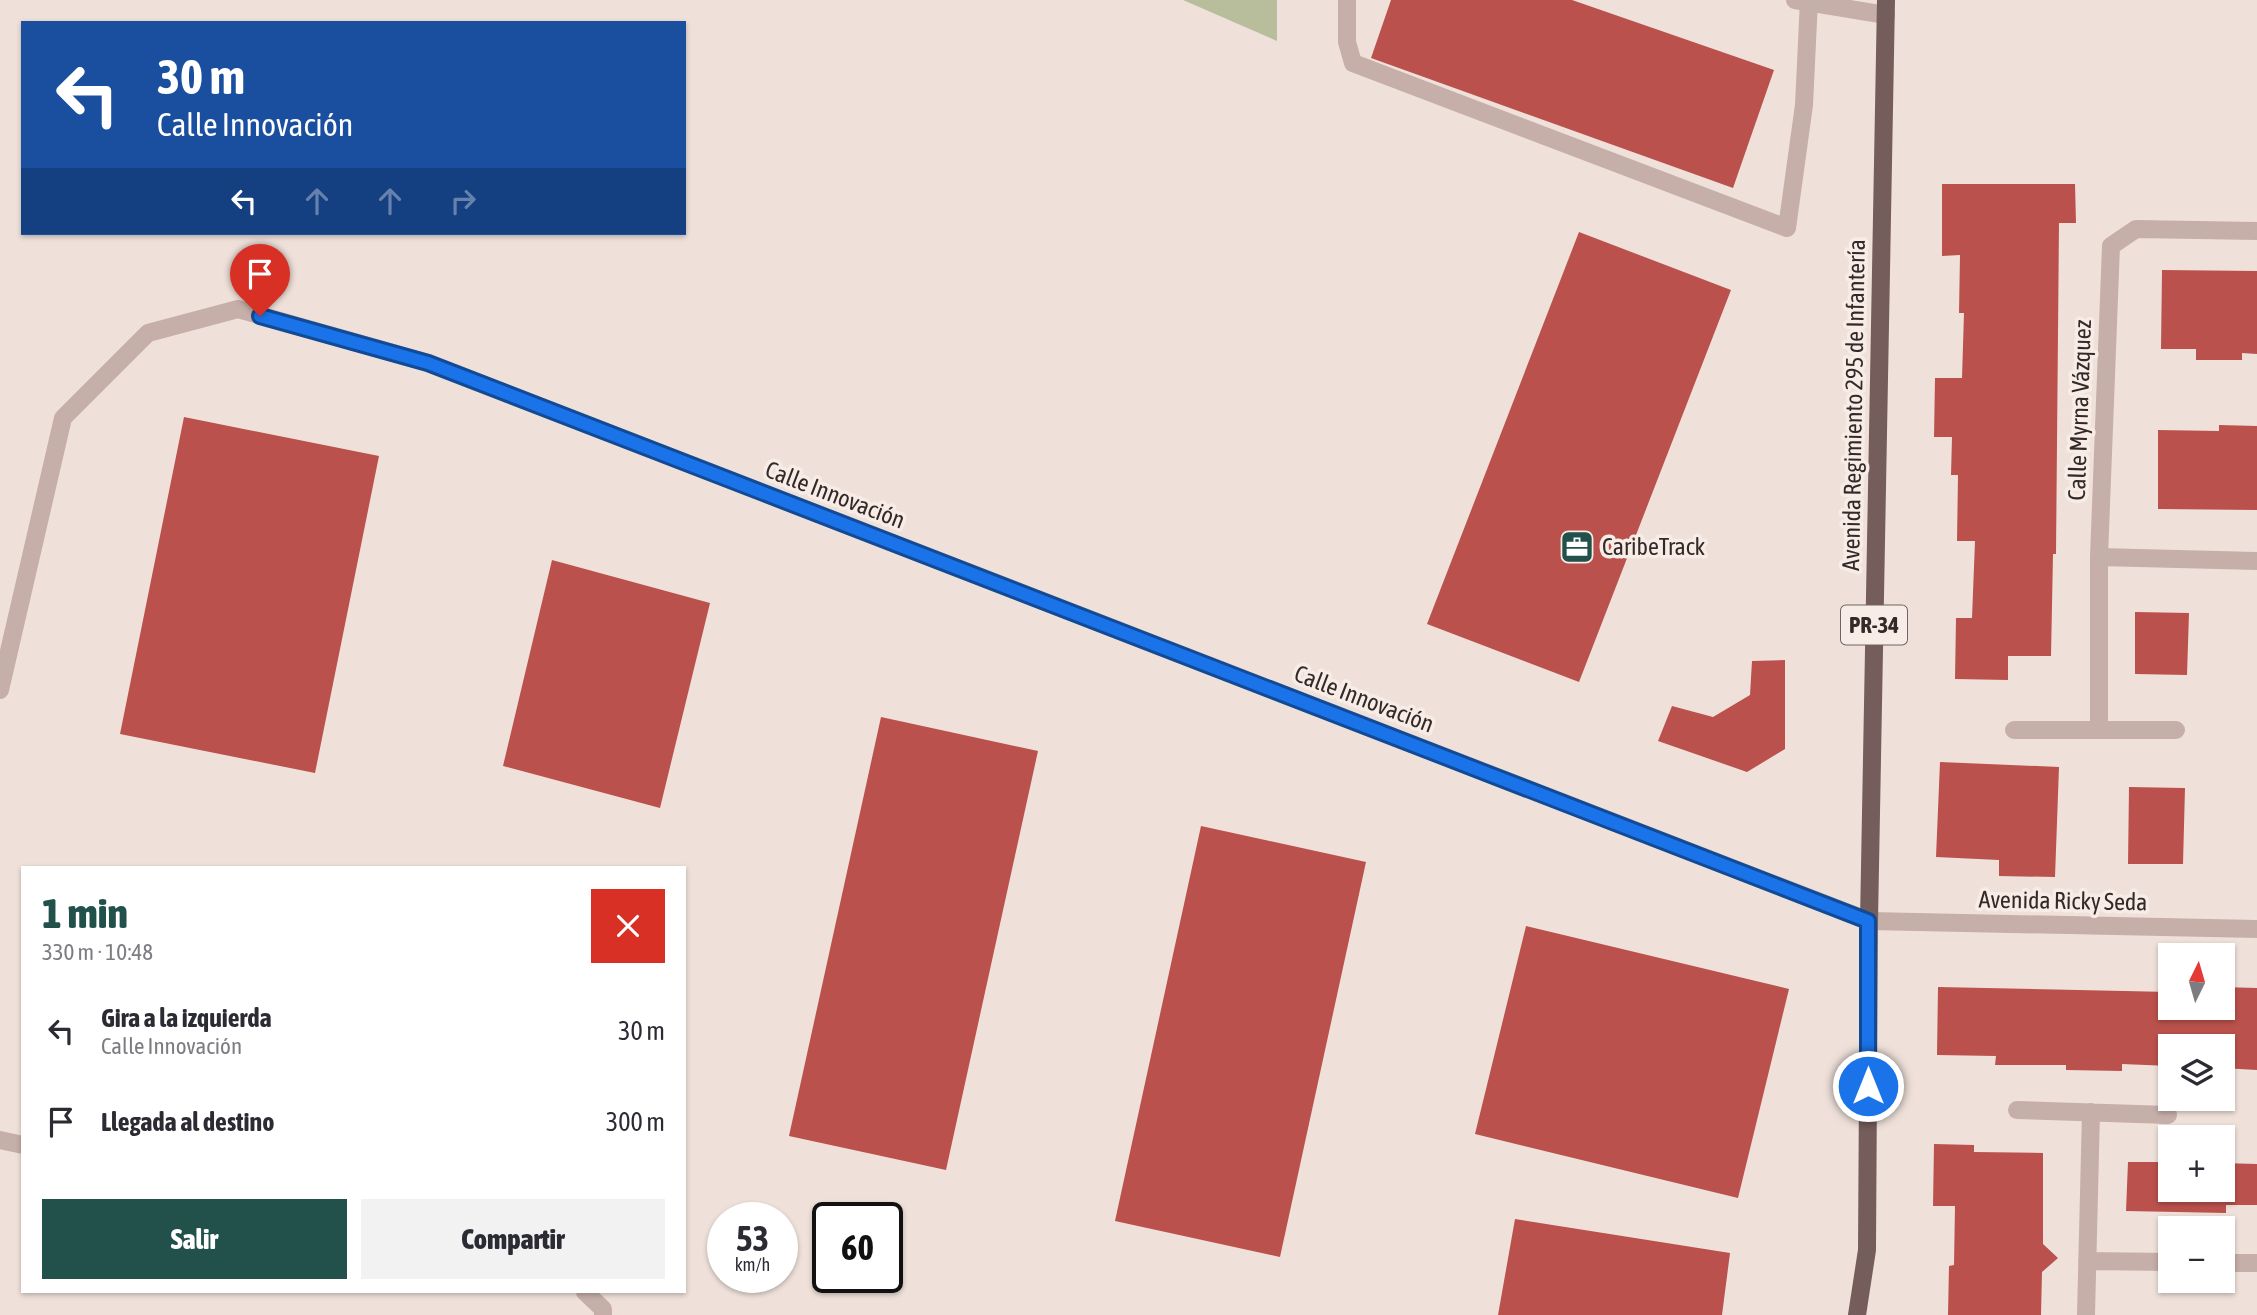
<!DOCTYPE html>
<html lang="es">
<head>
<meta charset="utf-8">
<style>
  body { margin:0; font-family:"Asap Condensed",sans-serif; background:#f2f2f3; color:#2b2b33; height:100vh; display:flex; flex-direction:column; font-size:26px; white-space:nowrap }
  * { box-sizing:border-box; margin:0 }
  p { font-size:23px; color:#7c7c81 }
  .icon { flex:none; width:38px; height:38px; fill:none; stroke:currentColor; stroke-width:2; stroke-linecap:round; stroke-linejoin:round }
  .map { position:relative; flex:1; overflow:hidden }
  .side { position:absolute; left:21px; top:866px; width:665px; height:427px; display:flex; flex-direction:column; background:#fff; border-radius:0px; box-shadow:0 2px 5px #0004 }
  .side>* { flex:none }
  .guide { position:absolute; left:21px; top:21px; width:665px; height:214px; border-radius:0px; box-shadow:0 2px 5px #0004; background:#1a4fa0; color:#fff; overflow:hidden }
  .needle { width:46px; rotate:5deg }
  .controls { position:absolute; left:2158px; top:943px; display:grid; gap:14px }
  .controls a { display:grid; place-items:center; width:77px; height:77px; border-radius:0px; background:#fff; box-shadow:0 2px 5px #0004; font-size:35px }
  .speed { position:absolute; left:707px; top:1202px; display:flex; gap:14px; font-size:35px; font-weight:700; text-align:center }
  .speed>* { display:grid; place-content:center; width:91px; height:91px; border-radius:50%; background:#fff; box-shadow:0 2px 5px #0004; line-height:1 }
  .speed small { font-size:18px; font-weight:400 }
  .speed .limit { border:4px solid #111; border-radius:10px; background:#fff; color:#111 }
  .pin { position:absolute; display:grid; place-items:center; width:60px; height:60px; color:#fff; margin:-72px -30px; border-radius:50% 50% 50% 0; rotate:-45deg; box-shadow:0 0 7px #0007 }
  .pin .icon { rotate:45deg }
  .me { position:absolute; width:77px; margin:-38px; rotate:0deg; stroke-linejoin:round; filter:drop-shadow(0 0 5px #0008) }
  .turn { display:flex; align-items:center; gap:24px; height:147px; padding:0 21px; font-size:32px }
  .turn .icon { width:91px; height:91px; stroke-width:2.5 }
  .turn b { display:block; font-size:49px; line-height:60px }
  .lanes { display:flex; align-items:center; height:66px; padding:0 21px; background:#0003; justify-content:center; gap:35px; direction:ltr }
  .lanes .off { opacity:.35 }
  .round { display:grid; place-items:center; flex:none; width:74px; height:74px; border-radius:0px; background:#f2f2f3 }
  .headline { display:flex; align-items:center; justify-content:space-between; height:119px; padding:0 21px }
  h1 { font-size:42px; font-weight:800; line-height:52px; color:#21514a }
  .primary-button { display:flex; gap:14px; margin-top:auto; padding:14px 21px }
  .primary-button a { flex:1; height:80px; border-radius:0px; background:#21514a; color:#fff; font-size:28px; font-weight:800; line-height:80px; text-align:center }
  .primary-button a+a { background:#f2f2f3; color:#2b2b33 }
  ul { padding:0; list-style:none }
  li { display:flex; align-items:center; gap:21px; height:91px; padding:0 21px }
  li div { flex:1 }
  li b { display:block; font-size:26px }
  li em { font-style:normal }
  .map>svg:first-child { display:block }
  .green { fill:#b8bd9c }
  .building { fill:#bb514c }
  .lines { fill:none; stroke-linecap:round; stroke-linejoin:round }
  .service { stroke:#c6afa8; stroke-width:18 }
  .minor { stroke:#c6afa8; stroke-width:18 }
  .primary { stroke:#745d5a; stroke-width:18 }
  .route-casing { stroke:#114b97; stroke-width:18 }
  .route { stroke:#1a73e8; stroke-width:12 }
  .labels { text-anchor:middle; stroke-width:7; stroke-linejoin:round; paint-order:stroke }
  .shield { fill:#f7ece6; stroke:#6e6460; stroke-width:2 }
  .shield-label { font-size:23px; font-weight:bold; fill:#332927 }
  .street-label { font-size:24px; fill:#332927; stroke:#f7ece6 }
  .poi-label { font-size:24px; fill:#332927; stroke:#f7ece6; text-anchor:start }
</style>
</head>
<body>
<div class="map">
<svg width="2257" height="1315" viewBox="0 0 2257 1315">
  <rect width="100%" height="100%" fill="#efe1da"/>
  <!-- green -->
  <path class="green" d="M1183,0H1277V41Z"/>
  <!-- building -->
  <path class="building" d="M1391,0H1572L1774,70L1733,188L1371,58Z
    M1942,184H2075L2076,223H2059L2056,554H2053L2051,656H2008V680L1955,679L1956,618H1972L1975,541H1957L1958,475H1951L1952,437H1934L1935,378H1962L1964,313H1959L1960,255L1942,256Z
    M1579,232L1731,290L1579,682L1427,624Z
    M2162,270L2257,271V354L2242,353V360H2196V349H2161Z
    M184,417L379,456L315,773L120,734Z
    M2219,425L2257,426V510L2158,509V430L2219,431Z
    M552,560L710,603L660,808L503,766Z
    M2135,612L2189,613L2187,675L2135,674Z
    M1785,660V749L1747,772L1658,741L1672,706L1713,717L1750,695L1752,661Z
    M881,717L1038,751L946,1170L789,1136Z
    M1940,762L2059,767L2055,877L1999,876V860L1936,857Z
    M2129,787L2185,788L2183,864H2128Z
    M1201,826L1366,862L1280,1257L1115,1221Z
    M1526,926L1789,989L1738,1198L1475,1134Z
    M1938,987L2170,992V1008H2222V987L2257,988V1070L2222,1068V1046H2170V1066L2122,1064V1071L2066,1070V1065H1995L1996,1056L1937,1055Z
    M1934,1144L1974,1145V1152L2043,1153V1244L2058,1258L2042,1272L2041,1315H1948L1949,1266L1954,1265L1955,1206H1933Z
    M2128,1162H2170V1190H2222V1163L2257,1164V1205H2226V1213L2126,1211Z
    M1515,1219L1730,1253L1722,1315H1498Z"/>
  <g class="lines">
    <!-- service -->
    <path class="service" d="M1347,0V42L1353,63L1787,228L1804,105L1809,0
      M1795,0L1886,15"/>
    <!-- minor -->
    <path class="minor" d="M2099,557L2257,561
      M0,690L63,418L148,333L238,309L428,363L1869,921L2257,929
      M2099,728V557L2111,246L2136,229L2257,231
      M2014,730H2176
      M2017,1110L2168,1115
      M0,1140L23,1145
      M2087,1261L2170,1262
      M2222,1263H2257
      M585,1292L603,1309V1315
      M2086,1315L2091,1112"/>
    <!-- primary -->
    <path class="primary" d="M1857,1315L1867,1250L1869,921L1886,0"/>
  </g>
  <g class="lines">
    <defs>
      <path id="route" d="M260,316L428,363L1868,921V1086"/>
    </defs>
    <!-- route casing -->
    <use href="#route" class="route-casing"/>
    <!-- route -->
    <use href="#route" class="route"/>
  </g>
  <!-- icons -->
  <defs>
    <symbol id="office-square" viewBox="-11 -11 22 22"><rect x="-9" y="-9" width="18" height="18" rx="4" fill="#21514a" stroke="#f7ece6"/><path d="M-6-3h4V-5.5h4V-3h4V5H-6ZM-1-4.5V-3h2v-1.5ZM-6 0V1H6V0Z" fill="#fff"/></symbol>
  </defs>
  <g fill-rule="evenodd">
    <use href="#office-square" x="1558" y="528" width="38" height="38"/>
  </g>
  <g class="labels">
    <!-- shield labels -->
    <rect class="shield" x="1841" y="605.5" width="66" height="39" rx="5"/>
    <g class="shield-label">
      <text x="1874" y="633">PR-34</text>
    </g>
    <!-- street labels -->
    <g class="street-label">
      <text transform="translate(1854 405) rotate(-89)" y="8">Avenida Regimiento 295 de Infantería</text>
      <text transform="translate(2080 410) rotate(-88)" y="8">Calle Myrna Vázquez</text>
      <text transform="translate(835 495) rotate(21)" y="8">Calle Innovación</text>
      <text transform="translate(1364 699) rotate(21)" y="8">Calle Innovación</text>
      <text transform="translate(2063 901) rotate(1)" y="8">Avenida Ricky Seda</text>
    </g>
    <!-- poi labels -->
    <g class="poi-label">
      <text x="1602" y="555">CaribeTrack</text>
    </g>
  </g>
</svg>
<div class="controls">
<a><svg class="needle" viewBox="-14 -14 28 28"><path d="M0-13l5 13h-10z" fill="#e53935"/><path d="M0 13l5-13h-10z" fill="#7c7c81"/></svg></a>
<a><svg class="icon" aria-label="layers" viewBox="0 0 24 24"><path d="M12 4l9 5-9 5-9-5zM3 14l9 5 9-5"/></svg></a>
<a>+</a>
<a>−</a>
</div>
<div class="speed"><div>53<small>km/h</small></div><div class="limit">60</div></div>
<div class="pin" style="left:260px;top:316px;background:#d93025"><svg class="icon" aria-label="arrive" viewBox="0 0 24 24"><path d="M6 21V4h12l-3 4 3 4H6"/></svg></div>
<svg class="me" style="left:1868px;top:1086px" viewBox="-20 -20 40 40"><circle r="17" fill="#1a73e8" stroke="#fff" stroke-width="3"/><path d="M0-11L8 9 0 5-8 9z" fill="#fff"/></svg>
<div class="guide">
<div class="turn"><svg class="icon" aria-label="left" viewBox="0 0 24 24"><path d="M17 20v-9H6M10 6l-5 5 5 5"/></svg><div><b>30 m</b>Calle Innovación</div></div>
<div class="lanes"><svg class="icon" aria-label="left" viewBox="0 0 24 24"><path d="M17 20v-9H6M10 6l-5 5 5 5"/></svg><svg class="icon off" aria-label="ahead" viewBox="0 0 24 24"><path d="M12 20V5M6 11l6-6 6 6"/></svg><svg class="icon off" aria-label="ahead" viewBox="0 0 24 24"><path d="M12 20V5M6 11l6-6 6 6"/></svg><svg class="icon off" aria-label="right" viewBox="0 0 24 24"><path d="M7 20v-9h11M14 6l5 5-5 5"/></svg></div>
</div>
<section class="side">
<div class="headline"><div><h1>1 min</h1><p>330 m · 10:48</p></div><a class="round" style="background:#d93025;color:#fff"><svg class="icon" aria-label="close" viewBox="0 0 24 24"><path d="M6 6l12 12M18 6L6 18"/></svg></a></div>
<ul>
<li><svg class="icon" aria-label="left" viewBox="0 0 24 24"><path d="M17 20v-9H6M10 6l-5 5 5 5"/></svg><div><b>Gira a la izquierda</b><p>Calle Innovación</p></div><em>30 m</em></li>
<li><svg class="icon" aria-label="arrive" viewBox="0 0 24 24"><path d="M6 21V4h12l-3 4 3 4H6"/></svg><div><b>Llegada al destino</b></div><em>300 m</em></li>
</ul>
<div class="primary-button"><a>Salir</a><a>Compartir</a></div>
</section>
</div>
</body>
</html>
